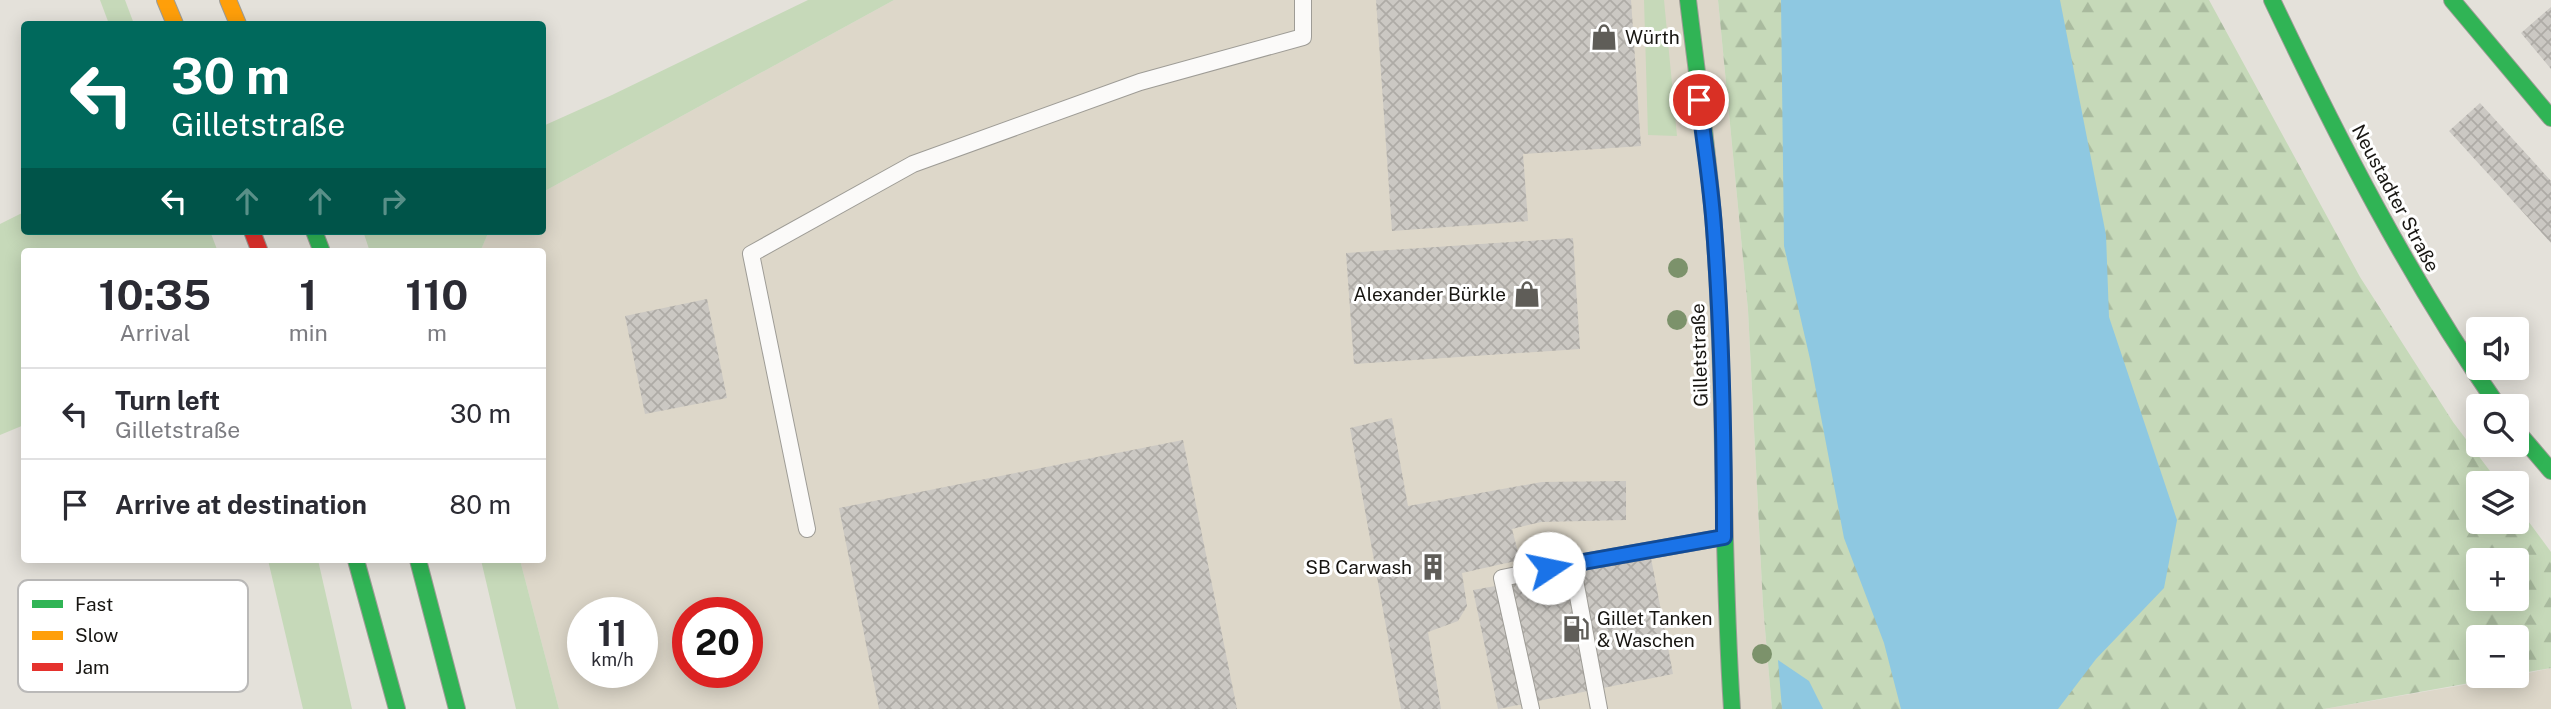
<!DOCTYPE html>
<html lang="en">
<head>
<meta charset="utf-8">
<style>
  body { margin:0; font-family:"Public Sans",sans-serif; background:#f7f7f7; color:#2b2b33; height:100vh; display:flex; flex-direction:column; font-size:26px; white-space:nowrap }
  * { box-sizing:border-box; margin:0 }
  p { font-size:23px; color:#7c7c81 }
  .icon { flex:none; width:38px; height:38px; fill:none; stroke:currentColor; stroke-width:2; stroke-linecap:round; stroke-linejoin:round }
  .map { position:relative; flex:1; overflow:hidden }
  .sheet { position:absolute; left:21px; top:248px; width:525px; height:315px; display:flex; flex-direction:column; background:#fff; border-radius:7px; box-shadow:0 4px 18px #0003 }
  .sheet>* { flex:none }
  .guide { position:absolute; left:21px; top:21px; width:525px; height:214px; border-radius:7px; box-shadow:0 4px 18px #0003; background:#00695c; color:#fff; overflow:hidden }
  .controls { position:absolute; left:2466px; top:317px; display:grid; gap:14px }
  .controls a { display:grid; place-items:center; width:63px; height:63px; border-radius:7px; background:#fff; box-shadow:0 4px 18px #0003; font-size:35px }
  .speed { position:absolute; left:567px; top:597px; display:flex; gap:14px; font-size:35px; font-weight:700; text-align:center }
  .speed>* { display:grid; place-content:center; width:91px; height:91px; border-radius:50%; background:#fff; box-shadow:0 4px 18px #0003; line-height:1 }
  .speed small { font-size:18px; font-weight:400 }
  .speed .limit { border:10px solid #d22; background:#fff; color:#111 }
  .pin { position:absolute; display:grid; place-items:center; width:60px; height:60px; color:#fff; margin:-30px; border:4px solid #fff; border-radius:50%; box-shadow:0 2px 7px #0007 }
  .me { position:absolute; width:77px; margin:-38px; rotate:79deg; stroke-linejoin:round; filter:drop-shadow(0 0 5px #0008) }
  .turn { display:flex; align-items:center; gap:24px; height:147px; padding:0 35px; font-size:32px }
  .turn .icon { width:91px; height:91px; stroke-width:2.5 }
  .turn b { display:block; font-size:49px; line-height:60px }
  .lanes { display:flex; align-items:center; height:66px; padding:0 35px; background:#0003; justify-content:center; gap:35px; direction:ltr }
  .lanes .off { opacity:.35 }
  .eta { display:flex; justify-content:space-evenly; align-items:center; height:119px; text-align:center }
  .eta b { font-size:42px; font-weight:700; line-height:49px }
  ul { padding:0; list-style:none }
  li { display:flex; align-items:center; gap:21px; height:91px; padding:0 35px; border-top:2px solid #e1e1e2 }
  li div { flex:1 }
  li b { display:block; font-size:26px }
  li em { font-style:normal }
  .map>svg:first-child { display:block }
  .built { fill:#ddd7c9; fill-rule:evenodd }
  .green { fill:#c6d9b9 }
  .forest { fill:url(#forest-firs); fill-rule:evenodd }
  .water { fill:#8ec8e1 }
  .building { fill:url(#building-cross-hatch) }
  .lines { fill:none; stroke-linecap:round; stroke-linejoin:round }
  .lane-casing { stroke:#9e9c96; stroke-width:18 }
  .fast-casing { stroke:#9e9c96; stroke-width:18 }
  .slow-casing { stroke:#9e9c96; stroke-width:18 }
  .jam-casing { stroke:#9e9c96; stroke-width:18 }
  .lane { stroke:#fbfaf9; stroke-width:16 }
  .fast { stroke:#30b455; stroke-width:16 }
  .slow { stroke:#ff9f0a; stroke-width:16 }
  .jam { stroke:#e5322d; stroke-width:16 }
  .tree { fill:#7c926b }
  .route-casing { stroke:#114b97; stroke-width:18 }
  .route { stroke:#1a73e8; stroke-width:12 }
  .labels { text-anchor:middle; stroke-width:6; stroke-linejoin:round; paint-order:stroke }
  .poi-label { font-size:19px; fill:#181612; stroke:#fff; text-anchor:start }
  .street-label { font-size:19px; fill:#181612; stroke:#fff }
  .key { fill:#fff; stroke:#bab9b8; stroke-width:2 }
  .key-label { font-size:19px; fill:#181612 }
</style>
</head>
<body>
<div class="map">
<svg width="2551" height="709" viewBox="0 0 2551 709">
  <defs>
    <pattern id="forest-firs" width="22" height="20" patternUnits="userSpaceOnUse" patternTransform="scale(1.75)"><rect width="22" height="20" fill="#c6d9b9"/><path d="M5 1l3.5 6h-7zM16 11l3.5 6h-7z" fill="#a9ba9e"/></pattern>
    <pattern id="building-cross-hatch" width="8" height="8" patternUnits="userSpaceOnUse" patternTransform="scale(1.75)"><rect width="8" height="8" fill="#cbc8c3"/><path d="M0 0l8 8M0 8l8-8" fill="none" stroke="#aeaba6"/></pattern>
  </defs>
  <rect width="100%" height="100%" fill="#e4e1da"/>
  <!-- built -->
  <path class="built" d="M894,0H1718L1748,310L1763,606L1772,709H559L520,560H542V252H480L489,231H542L543,192ZM583,612H642V672H583ZM688,612H747V672H688Z
    M2551,668V709H2324L2516,676Z"/>
  <!-- green -->
  <path class="green" d="M100,0H125L134,24H109Z
    M808,0H894L543,192V126L612,95Z
    M1644,0H1664L1677,136L1648,135Z
    M24,212V231H210L218,252H24V425L0,435V224Z
    M363,231H489L480,252H370Z
    M268,560H318L352,709H303Z
    M481,560H520L559,709H516Z"/>
  <!-- forest -->
  <path class="forest" d="M1718,0H2209L2360,277L2453,422L2499,483H2478V522H2516L2517,506L2551,552V668L2517,674L2516,637H2478V676H2509L2324,709H1772L1763,606L1748,310ZM2478,560H2516V598H2478Z"/>
  <!-- water -->
  <path class="water" d="M1781,0H2060L2106,235L2109,317L2177,520L2164,588L2096,659L2058,709H1901L1884,643L1844,538L1810,359L1784,246Z
    M1778,660L1809,681L1823,709H1782Z"/>
  <!-- building -->
  <path class="building" d="M1376,0H1631L1641,146L1523,154L1528,221L1392,231Z
    M2551,7V69L2521,33Z
    M2480,103L2551,181V243L2449,131Z
    M1573,238L1580,349L1354,364L1346,253Z
    M707,299L727,398L645,414L625,316Z
    M1392,418L1408,506L1542,482L1626,481V520L1541,522L1512,529L1520,560L1462,573L1467,606L1458,621L1428,632L1441,709H1401L1350,428Z
    M1183,440L1237,709H879L839,508Z
    M1651,558L1673,674L1498,709L1473,590Z"/>
  <g class="lines">
    <defs>
      <path id="lane" d="M807,529L751,254L913,164L1140,82L1303,37V0
        M1531,709L1502,578L1572,564
        M1599,709L1572,564L1724,537"/>
      <path id="fast" d="M1688,0C1697,75 1708,151 1714,227C1726,387 1721,548 1732,709
        M2272,0C2339,141 2409,278 2498,406
        M2452,0L2551,118
        M314,231L322,252
        M2516,430L2551,471
        M356,560L397,709
        M418,560L457,709"/>
      <path id="slow" d="M165,0L175,24
        M228,0L238,24"/>
      <path id="jam" d="M252,231L260,252"/>
    </defs>
    <!-- lane casing -->
    <use href="#lane" class="lane-casing"/>
    <!-- fast casing -->
    <use href="#fast" class="fast-casing"/>
    <!-- slow casing -->
    <use href="#slow" class="slow-casing"/>
    <!-- jam casing -->
    <use href="#jam" class="jam-casing"/>
    <!-- lane -->
    <use href="#lane" class="lane"/>
    <!-- fast -->
    <use href="#fast" class="fast"/>
    <!-- slow -->
    <use href="#slow" class="slow"/>
    <!-- jam -->
    <use href="#jam" class="jam"/>
  </g>
  <!-- trees -->
  <g class="tree">
    <circle cx="1678" cy="268" r="10"/>
    <circle cx="1677" cy="320" r="10"/>
    <circle cx="1762" cy="654" r="10"/>
  </g>
  <g class="lines">
    <defs>
      <path id="route" d="M1549,568L1724,537C1724,434 1722,330 1714,228C1711,185 1704,143 1699,100"/>
    </defs>
    <!-- route casing -->
    <use href="#route" class="route-casing"/>
    <!-- route -->
    <use href="#route" class="route"/>
  </g>
  <!-- icons -->
  <defs>
    <symbol id="shop-bare" viewBox="-9 -9 18 18"><path d="M-5-2.5h2.3a2.7 3.5 0 0 1 5.4 0H5L5.5 6h-11ZM-1.5-2.5h3a1.5 2.3 0 0 0-3 0Z" fill="#5f5d58" stroke="#fff" stroke-width="2.5" paint-order="stroke"/></symbol>
    <symbol id="building-bare" viewBox="-9 -9 18 18"><path d="M-4-6H4V6H1V3H-1V6H-4ZM-2.5-4.3h1.7v1.8h-1.7ZM.8-4.3h1.7v1.8H.8ZM-2.5-1h1.7V.8h-1.7ZM.8-1h1.7V.8H.8Z" fill="#5f5d58" stroke="#fff" stroke-width="2.5" paint-order="stroke"/></symbol>
    <symbol id="fuel-bare" viewBox="-9 -9 18 18"><path d="M-5.5-6h7V0h2V4h1.3V-2.5L3-4.5l.8-.8L6-3V5H2.5V1h-1V6h-7ZM-4.2-4.7v3.2H.2V-4.7Z" fill="#5f5d58" stroke="#fff" stroke-width="2.5" paint-order="stroke"/></symbol>
  </defs>
  <g fill-rule="evenodd">
    <use href="#shop-bare" x="1585" y="18" width="38" height="38"/>
    <use href="#shop-bare" x="1508" y="275" width="38" height="38"/>
    <use href="#building-bare" x="1414" y="548" width="38" height="38"/>
    <use href="#fuel-bare" x="1557" y="610" width="38" height="38"/>
  </g>
  <g class="labels">
    <!-- poi labels -->
    <g class="poi-label">
      <text x="1625" y="44">Würth</text>
      <text x="1506" y="301" text-anchor="end">Alexander Bürkle</text>
      <text x="1412" y="574" text-anchor="end">SB Carwash</text>
      <text x="1597" y="625">Gillet Tanken<tspan x="1597" dy="22">&amp; Waschen</tspan></text>
    </g>
    <!-- street labels -->
    <g class="street-label">
      <text transform="translate(2396 198) rotate(62)" y="7">Neustadter Straße</text>
      <text transform="translate(1699 355) rotate(-92)" y="7">Gilletstraße</text>
    </g>
  </g>
  <!-- legend -->
  <rect x="18" y="580" width="230" height="112" rx="10" class="key"/>
  <rect x="32" y="600" width="31" height="8" fill="#30b455"/>
  <rect x="32" y="631" width="31" height="9" fill="#ff9f0a"/>
  <rect x="32" y="663" width="31" height="8" fill="#e5322d"/>
  <g class="key-label">
    <text x="75" y="611">Fast</text>
    <text x="75" y="642">Slow</text>
    <text x="75" y="674">Jam</text>
  </g>
</svg>
<div class="controls">
<a><svg class="icon" aria-label="sound" viewBox="0 0 24 24"><path d="M4 9h4l5-4v14l-5-4H4zM17 9q2 3 0 6"/></svg></a>
<a><svg class="icon" aria-label="search" viewBox="0 0 24 24"><circle cx="10" cy="10" r="6"/><path d="M15 15l6 6"/></svg></a>
<a><svg class="icon" aria-label="layers" viewBox="0 0 24 24"><path d="M12 4l9 5-9 5-9-5zM3 14l9 5 9-5"/></svg></a>
<a>+</a>
<a>−</a>
</div>
<div class="speed"><div>11<small>km/h</small></div><div class="limit">20</div></div>
<div class="pin" style="left:1699px;top:100px;background:#d93025"><svg class="icon" aria-label="arrive" viewBox="0 0 24 24"><path d="M6 21V4h12l-3 4 3 4H6"/></svg></div>
<svg class="me" style="left:1549px;top:568px" viewBox="-20 -20 40 40"><circle r="19" fill="#fff"/><path d="M0-13L10 11 0 6-10 11z" fill="#1a73e8"/></svg>
<div class="guide">
<div class="turn"><svg class="icon" aria-label="left" viewBox="0 0 24 24"><path d="M17 20v-9H6M10 6l-5 5 5 5"/></svg><div><b>30 m</b>Gilletstraße</div></div>
<div class="lanes"><svg class="icon" aria-label="left" viewBox="0 0 24 24"><path d="M17 20v-9H6M10 6l-5 5 5 5"/></svg><svg class="icon off" aria-label="ahead" viewBox="0 0 24 24"><path d="M12 20V5M6 11l6-6 6 6"/></svg><svg class="icon off" aria-label="ahead" viewBox="0 0 24 24"><path d="M12 20V5M6 11l6-6 6 6"/></svg><svg class="icon off" aria-label="right" viewBox="0 0 24 24"><path d="M7 20v-9h11M14 6l5 5-5 5"/></svg></div>
</div>
<section class="sheet">
<div class="eta">
<div><b>10:35</b><p>Arrival</p></div>
<div><b>1</b><p>min</p></div>
<div><b>110</b><p>m</p></div>
</div>
<ul>
<li><svg class="icon" aria-label="left" viewBox="0 0 24 24"><path d="M17 20v-9H6M10 6l-5 5 5 5"/></svg><div><b>Turn left</b><p>Gilletstraße</p></div><em>30 m</em></li>
<li><svg class="icon" aria-label="arrive" viewBox="0 0 24 24"><path d="M6 21V4h12l-3 4 3 4H6"/></svg><div><b>Arrive at destination</b></div><em>80 m</em></li>
</ul>
</section>
</div>
</body>
</html>
